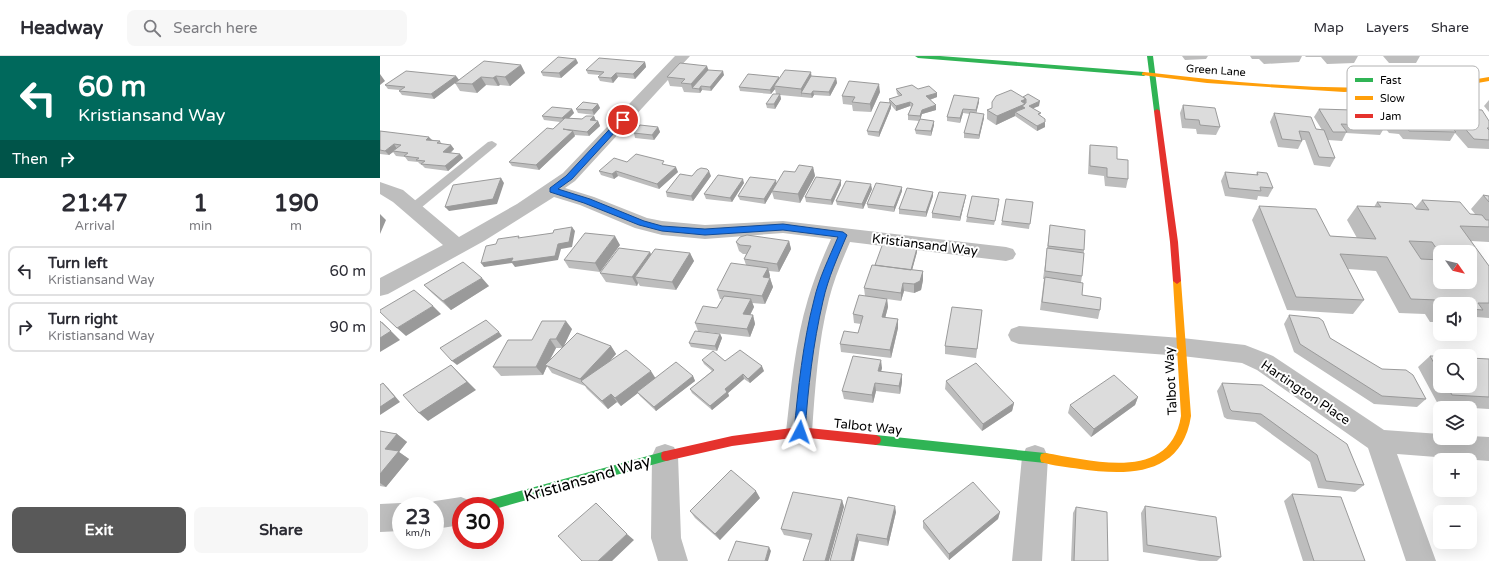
<!DOCTYPE html>
<html lang="en">
<head>
<meta charset="utf-8">
<style>
  body { margin:0; font-family:"Varela Round",sans-serif; background:#f7f7f7; color:#2b2b33; height:100vh; display:flex; flex-direction:column; font-size:15px; white-space:nowrap }
  * { box-sizing:border-box; margin:0 }
  p { font-size:13px; color:#7c7c81 }
  .icon { flex:none; width:22px; height:22px; fill:none; stroke:currentColor; stroke-width:2; stroke-linecap:round; stroke-linejoin:round }
  .map { position:relative; flex:1; overflow:hidden }
  .details { display:flex; flex-direction:column; background:#fff; width:380px }
  .details>* { flex:none }
  .top-card { background:#00695c; color:#fff; overflow:hidden }
  .needle { width:26px; rotate:124deg }
  .fabs { position:absolute; left:1053px; top:189px; display:grid; gap:8px }
  .fabs a { display:grid; place-items:center; width:44px; height:44px; border-radius:8px; background:#fff; box-shadow:0 4px 16px #0002; font-size:20px }
  .speed { position:absolute; left:12px; top:441px; display:flex; gap:8px; font-size:20px; font-weight:700; text-align:center }
  .speed>* { display:grid; place-content:center; width:52px; height:52px; border-radius:50%; background:#fff; box-shadow:0 4px 16px #0002; line-height:1 }
  .speed small { font-size:10px; font-weight:400 }
  .speed .limit { border:6px solid #d22; background:#fff; color:#111 }
  .pin { position:absolute; display:grid; place-items:center; width:34px; height:34px; color:#fff; margin:-17px; border:2px solid #fff; border-radius:50%; box-shadow:0 1px 4px #0007 }
  .me { position:absolute; width:44px; margin:-22px; rotate:4deg; stroke-linejoin:round; filter:drop-shadow(0 0 3px #0008) }
  .turn { display:flex; align-items:center; gap:14px; height:84px; padding:0 12px; font-size:18px }
  .turn .icon { width:52px; height:52px; stroke-width:2.5 }
  .turn b { display:block; font-size:28px; line-height:34px }
  .then { display:flex; align-items:center; height:38px; padding:0 12px; background:#0003; gap:8px; font-size:15px }
  .eta { display:flex; justify-content:space-evenly; align-items:center; height:68px; text-align:center }
  .eta b { font-size:24px; font-weight:700; line-height:28px }
  .action { display:flex; gap:8px; margin-top:auto; padding:8px 12px }
  .action a { flex:1; height:46px; border-radius:8px; background:#595959; color:#fff; font-size:16px; font-weight:700; line-height:46px; text-align:center }
  .action a+a { background:#f7f7f7; color:#2b2b33 }
  ul { padding:0; list-style:none }
  li { display:flex; align-items:center; gap:12px; height:50px; margin:0 8px 6px; padding:0 4px; border:2px solid #e1e1e2; border-radius:8px }
  li div { flex:1 }
  li b { display:block; font-size:15px }
  li em { font-style:normal }
  header { display:flex; align-items:center; gap:24px; box-sizing:border-box; height:56px; padding:0 20px; background:#fff; border-bottom:1px solid #e1e1e2 }
  header strong { font-size:19px }
  nav { display:flex; gap:22px; margin-inline-start:auto; font-size:14px }
  .search { width:280px; height:36px; background:#f7f7f7; display:flex; align-items:center; gap:10px; box-sizing:border-box; padding:0 14px; border-radius:8px; color:#7c7c81; font-size:15px }
  main { display:flex; flex:1; min-height:0 }
  .map>svg:first-child { display:block }
  .lines { fill:none; stroke-linecap:round; stroke-linejoin:round }
  .path { stroke:#b8b8b8; stroke-width:2; stroke-dasharray:0.5 1.5; stroke-linecap:butt }
  .lane { fill:#bebebe; fill-rule:evenodd }
  .street { fill:#bebebe; fill-rule:evenodd }
  .fast { fill:#30b455; fill-rule:evenodd }
  .slow { fill:#ff9f0a; fill-rule:evenodd }
  .jam { fill:#e5322d; fill-rule:evenodd }
  .wall { fill:#bdbdbd; fill-rule:evenodd }
  .shaded-wall { fill:#9a9a9a }
  .building { fill:#dcdcdc; stroke:#9a9a9a; fill-rule:evenodd }
  .route { fill:#1a73e8; stroke:#114b97 }
  .labels { text-anchor:middle; stroke-width:4; stroke-linejoin:round; paint-order:stroke }
  .far-street-label { font-size:11px; fill:#000; stroke:#fff }
  .street-label { font-size:13px; fill:#000; stroke:#fff }
  .near-street-label { font-size:16px; fill:#000; stroke:#fff }
  .key { fill:#fff; stroke:#b2b2b2; stroke-width:1 }
  .key-label { font-size:11px; fill:#000 }
</style>
</head>
<body>
<header>
<strong>Headway</strong>
<div class="search"><svg class="icon" aria-label="search" viewBox="0 0 24 24"><circle cx="10" cy="10" r="6"/><path d="M15 15l6 6"/></svg>Search here</div>
<nav><a>Map</a><a>Layers</a><a>Share</a></nav>
</header>
<main>
<section class="details">
<div class="top-card">
<div class="turn"><svg class="icon" aria-label="left" viewBox="0 0 24 24"><path d="M17 20v-9H6M10 6l-5 5 5 5"/></svg><div><b>60 m</b>Kristiansand Way</div></div>
<div class="then">Then<svg class="icon" aria-label="right" viewBox="0 0 24 24"><path d="M7 20v-9h11M14 6l5 5-5 5"/></svg></div>
</div>
<div class="eta">
<div><b>21:47</b><p>Arrival</p></div>
<div><b>1</b><p>min</p></div>
<div><b>190</b><p>m</p></div>
</div>
<ul>
<li><svg class="icon" aria-label="left" viewBox="0 0 24 24"><path d="M17 20v-9H6M10 6l-5 5 5 5"/></svg><div><b>Turn left</b><p>Kristiansand Way</p></div><em>60 m</em></li>
<li><svg class="icon" aria-label="right" viewBox="0 0 24 24"><path d="M7 20v-9h11M14 6l5 5-5 5"/></svg><div><b>Turn right</b><p>Kristiansand Way</p></div><em>90 m</em></li>
</ul>
<div class="action"><a>Exit</a><a>Share</a></div>
</section>
<div class="map">
<svg width="1109" height="505" viewBox="0 0 1109 505">
  <rect width="100%" height="100%" fill="#fff"/>
  <g class="lines">
    <!-- path -->
    <path class="path" d="M1088,45L1095,56"/>
    <!-- lane -->
    <path class="lane" d="M112,85L117,88L116,90L36,156H28L26,153L28,150L108,86Z"/>
    <!-- street -->
    <path class="street" d="M295,0H310L195,125L185,132L214,141L267,162L282,165L325,169L403,165L626,191L633,193L636,198L633,203L626,205L470,186C462,205 454,223 449,243C438,286 435,332 432,376L428,384L419,387L410,384L406,376C411,332 415,286 428,243C434,223 442,203 451,183L403,177L325,183L282,179L255,172L200,149L174,141L104,185L8,238L0,240V222L63,189L13,146L0,138V126L23,134L79,181L137,148L183,117Z
      M639,270L802,282L865,289L893,300L1004,374L1060,378V382H1090V380L1109,381V405L1017,398L1056,505H1026L988,392L877,314L862,307L802,300L639,288L631,285L628,279L631,273Z
      M285,388L294,391L298,400L301,482L308,505H278L271,482L272,400L276,391Z
      M655,389L664,392L668,401L662,505H632L642,401L646,392Z
      M81,441L91,445L93,450H81V469L55,473V450L45,449L55,445Z
      M21,447L28,450H21V475L0,476V448Z"/>
    <!-- fast -->
    <path class="fast" d="M535,0H560L764,16L767,18L764,20L538,2Z
      M767,0H773L780,55L777,57L774,55Z
      M496,379L665,397L669,398L670,402L669,406L665,407L496,389L492,387L491,384L492,381Z
      M286,395L290,396L291,400L290,404L286,405L115,453V450H101L103,446L107,444Z"/>
    <!-- slow -->
    <path class="slow" d="M764,16C877,29 996,41 1109,21V25L1075,31L964,36L827,27L762,19V17Z
      M797,222L801,225L811,360C802,420 748,420 700,413C688,411 673,410 661,406L660,402L661,398L665,397C711,404 790,428 801,360L793,225Z"/>
    <!-- jam -->
    <path class="jam" d="M777,53L780,55L798,186L801,225L797,228L793,225L790,186L774,55Z
      M419,371L496,379L500,381L501,384L500,387L496,389L419,381L352,390L286,405L282,404L281,400L282,396L286,395L352,380Z"/>
  </g>
  <!-- wall -->
  <path class="wall" d="M802,0H828L826,3L805,4Z
    M870,0H922L919,6L884,8L879,3H872Z
    M925,0H978L974,7L947,8L941,1H926Z
    M1003,0H1040L1036,7H1009Z
    M196,3L198,7L181,22L163,20L161,16Z
    M265,6L266,11L255,23L238,21L233,27L220,25L218,21L220,19L208,18L206,14Z
    M141,9L145,17L130,30L120,29L118,30L106,29L97,37L80,35L75,27L54,43L22,39L19,35L20,34L8,33L5,29L76,20L79,24Z
    M328,14L344,19L331,35L322,34L320,37L304,36L302,31L290,30L287,21Z
    M431,20L456,22L457,27L450,40L434,39L432,42L400,39L401,43L395,53L387,52L386,48L396,38L395,33L391,38L360,35L359,31L399,23Z
    M516,33H538L557,37V41L550,44L556,54L542,58L540,63L554,69L551,80L536,78L535,74L539,65L528,64V59L531,51L530,50L516,55L511,49V52L499,81L488,79L487,75L509,47V43L519,40L517,38Z
    M500,36L491,56L473,55L472,49L463,48L462,40Z
    M574,39L599,46L596,57L604,62L599,83L584,82V77L590,58L583,57L580,67L567,65V61Z
    M643,41L659,50L653,52L661,60L665,71L657,75L635,60L616,69L607,63V54Z
    M1109,44V56L1104,50Z
    M218,48L220,52L214,59L198,57L196,53Z
    M803,49L840,71L836,79L817,78L816,73L802,72L800,57Z
    M1067,52L1109,65V93L1088,92L1075,77L1070,85L1023,83L1019,78L1009,77L1000,65L1006,57H1012L1014,54L1063,58Z
    M192,53L194,57L189,62L202,63L214,60L216,65H218L220,70L209,80L194,79L195,80L159,114L132,110L129,106L173,73L180,66L164,64L162,60Z
    M939,53L975,58L1003,74L1000,79L966,77L962,85L948,84L947,82L955,102L950,111L934,109L925,84H922V85L918,93L898,91L890,66L894,57L936,73L942,74L934,61Z
    M278,71L280,76L274,84L255,82L254,77Z
    M0,75L60,85L62,88L71,89L74,93L71,97L80,98L83,102L68,115L45,112L42,109L40,108L38,106L28,105L25,101L16,100L13,96L9,99L0,98Z
    M710,89L737,103L748,123L746,132L725,130L724,120L708,118L709,97Z
    M247,106L286,109L298,116L279,133L238,120L234,123L221,119L219,115Z
    M433,111L435,120L420,147L394,143L392,136L385,148L360,144L358,140L396,128L415,116Z
    M845,116L876,119L877,116L893,132L888,141L878,140L877,144L845,140L841,125Z
    M331,120L313,145L287,141L286,136Z
    M461,124V129L452,149L426,146L425,141Z
    M364,127L352,146L326,143L324,138Z
    M522,131V135L514,156L488,152L487,148Z
    M492,133L483,153L457,149L456,145Z
    M586,139L585,144L580,165L552,162V157Z
    M1103,139L1109,140V186L1091,185L1109,210V262L1096,261L1090,267V248H1060V266H1050L1045,258L1019,257L996,215L968,213L984,244L973,258L907,254L872,164L879,150L950,180L977,182L967,164L977,150L994,151L997,146L1035,152L1042,144L1090,158H1095L1091,153ZM1060,196L1090,226H1060Z
    M553,140L546,161L519,158V153Z
    M653,146L649,173L621,169L622,165Z
    M619,148L614,169L586,166L587,161Z
    M670,169L704,194L702,220L701,226L702,239L720,254L718,263L660,254L664,223H663L666,201Z
    M409,185L411,193L399,216L389,215L390,220L389,222H390L393,231L385,248L372,247L374,251L370,259H373L375,268L370,281L318,275L315,267L337,252L342,243H340L337,234L366,209L364,203L366,198H363L359,195L356,186Z
    M240,189L220,216L189,212L184,204Z
    M537,196L532,214L543,215V224L541,234L534,237L524,235L521,245L507,243L508,251L505,262L518,263V272L511,302L461,296L460,288L478,277L481,268L474,267L473,258L485,240L484,232L495,209Z
    M310,197L314,205L296,234L260,230L258,227L257,230L226,226L220,217L271,199Z
    M44,229L109,230L71,254L52,237Z
    M909,259L950,282L1046,343L1037,351L994,348L914,296L904,268Z
    M601,263L596,302L565,298V290Z
    M192,273L183,291L231,290L236,298L231,304L275,322L313,320L315,325L276,355L260,340L258,337L241,350L237,346L228,353L207,333L205,330L172,317L167,310L163,319L121,320L113,311L152,284ZM176,292H182L170,304Z
    M340,278L342,282L337,295L311,291L309,287Z
    M1050,300H1060V330H1090L1109,303V353L1059,350L1038,311Z
    M322,304L345,305L384,315L370,327L364,323L348,337L349,340L332,354L312,337L310,333L332,315L324,308Z
    M502,312L501,315L522,326L520,338L496,335L493,347L464,343L462,335Z
    M566,325L634,347L632,355L602,375L565,333Z
    M842,327L984,429L975,436L938,432L930,406L875,366L847,363L844,361L837,335Z
    M758,341L755,349L711,381L688,357L690,349Z
    M0,375L17,378L27,386L19,396L29,403L6,431L0,430Z
    M912,438L985,505H923L904,445Z
    M468,441L516,456L508,490L479,485Z
    M380,442L340,484L315,462L310,455Z
    M462,444L464,451L430,484L404,479L401,473Z
    M765,450L841,501L837,505H820L763,496L761,457Z
    M696,451L728,505H691L693,457Z
    M620,456L618,463L569,504L543,472V465Z"/>
  <!-- shaded-wall -->
  <path class="shaded-wall" d="M196,3L198,7L181,22L179,17Z
    M265,6L266,11L255,23L253,18Z
    M141,9L145,17L130,30L125,21Z
    M327,10L330,18L312,32L311,28Z
    M343,15L344,19L331,35L330,31Z
    M431,16L432,24L421,37L422,41L421,33Z
    M236,17L238,21L233,27L231,22Z
    M0,18L5,25L0,29Z
    M76,20L79,24L54,43L51,38Z
    M116,20L120,29L118,30L113,22Z
    M101,21L106,29L97,37L92,28Z
    M399,21L400,26L394,30L395,33L391,38L390,34Z
    M456,22L457,27L450,40L449,36Z
    M499,28L500,36L491,56L490,48Z
    M321,30L322,34L320,37L319,33Z
    M433,35L434,39L432,42L431,38Z
    M557,37V41L546,45V40Z
    M400,38L401,43L395,53L394,48Z
    M599,42V46L596,58V54Z
    M646,43L644,56H635V60L616,69L617,60L641,45Z
    M660,45L659,50L649,54V50Z
    M530,46V50L516,55V50Z
    M511,47V52L499,81V76Z
    M218,48L220,52L214,59L212,54Z
    M556,49V54L542,58L540,65V60L542,54Z
    M192,53L194,57L185,66L182,62Z
    M583,53V57L580,67V62Z
    M604,58V62L599,83V79Z
    M214,60L216,65L210,64Z
    M218,65L220,70L209,80L207,76Z
    M554,65V69L551,80V75Z
    M665,66V71L657,75V70Z
    M278,71L280,76L274,84L272,79Z
    M193,75L195,80L159,114L156,109Z
    M49,81L53,85L46,84Z
    M14,88L17,93L13,95V96L9,99L5,95Z
    M71,89L74,93L66,100L63,96Z
    M80,98L83,102L68,115L65,110Z
    M296,111L298,116L279,133L277,128Z
    M433,111L435,120L420,147L418,138Z
    M236,115L238,120L234,123L232,118Z
    M329,115L331,120L313,145L311,140Z
    M121,122L124,127L117,148L69,155L65,151Z
    M363,123L364,127L352,146L350,142Z
    M396,124L397,129L392,135V136L385,148L384,143Z
    M461,124V129L452,149L451,144Z
    M491,128L492,133L483,153L482,148Z
    M522,131V135L514,156V151Z
    M553,136V140L546,161V156Z
    M586,139L585,144L580,165V161Z
    M0,158L6,164L0,178Z
    M192,171L195,175L192,191L181,193L178,204L135,211L132,207L104,211L101,207L178,188Z
    M235,180L240,189L220,216L215,207Z
    M409,185L411,193L399,216L397,208Z
    M537,192V196L531,218V214Z
    M270,196L274,204L255,221L258,227L257,230L252,221Z
    M310,197L314,205L296,234L292,226Z
    M388,212L390,220L386,230L383,221Z
    M543,215V224L541,234L534,237V228Z
    M102,222L109,230L71,254L63,245Z
    M390,222L393,231L385,248L382,240Z
    M523,227L524,235L521,245V237Z
    M371,243L374,251L366,267L363,258Z
    M507,243L508,251L503,270L502,261Z
    M53,250L61,258L26,280L17,272Z
    M373,259L375,268L370,281L367,273Z
    M518,263V272L511,302L510,294Z
    M186,265L192,273L183,292L176,283Z
    M2,266L20,284L0,296V282Z
    M119,276L122,280L77,309L72,305Z
    M340,278L342,282L337,295L335,290Z
    M170,283L176,292L167,309H165L167,310L163,319L156,311Z
    M231,290L236,298L207,330L200,323Z
    M501,304L502,312L499,323L498,315Z
    M71,309L96,334L48,365L39,357Z
    M382,310L384,315L370,327L368,323Z
    M271,315L276,323L241,350L235,342Z
    M363,318L364,323L348,337L349,340L332,354L330,350L345,333Z
    M522,318V326L520,338L519,330Z
    M313,320L315,325L276,355L274,351Z
    M3,327L8,332L20,346L0,359V351Z
    M495,327L496,335L493,347L492,339Z
    M231,338L237,346L228,353L222,345Z
    M758,341L755,349L711,381L714,373Z
    M634,347L632,355L602,375L603,368Z
    M17,378L27,386L19,396L29,403L6,431L0,427V418L5,393Z
    M376,435L380,442L340,484L335,478Z
    M462,444L464,451L449,505H445Z
    M515,450L516,456L508,490L507,483Z
    M620,456L618,463L569,504V498Z
    M247,478L254,484L232,505H218Z
    M477,478L479,485L474,505H471Z
    M389,491L391,495L388,505H385Z"/>
  <!-- building -->
  <path class="building" d="M178,1L196,3L179,17L161,16Z
    M219,2L265,6L253,18L236,17L231,22L218,21L224,16L206,14Z
    M104,5L141,9L125,21L116,20L113,22L101,21L92,28L75,27Z
    M300,7L327,10L311,28L301,27L305,23L287,21Z
    M328,14L343,15L330,31L321,30L319,33L312,32Z
    M405,14L431,16L421,33L394,30Z
    M26,15L76,20L51,38L19,35L25,31L5,29Z
    M368,18L399,21L390,34L359,31Z
    M431,20L456,22L449,36L433,35L431,38L421,37Z
    M469,25L499,28L490,48L472,46L475,41L462,40Z
    M532,29L538,33L549,30L557,37L546,40L556,49L542,54L540,60L528,59L533,48L530,46L516,50L509,43L522,39L516,33Z
    M631,34L646,43L641,45L645,48L617,60L607,54L612,52V46L616,40Z
    M393,38H400L394,48H386Z
    M648,38L660,45L649,50L661,57L658,58L665,63V66L657,70L635,56L645,52L642,50L645,48V47H646V43L643,41Z
    M574,39L599,42L596,54L583,53L580,62L567,61Z
    M203,46L218,48L212,54L196,53Z
    M500,46L511,47L499,76L487,75Z
    M803,49L835,52L840,71L820,69L819,64L805,63Z
    M172,51L192,53L182,62L162,60Z
    M1067,52L1102,54L1109,65V72H1107L1109,74V84L1094,83Z
    M939,53L972,54L982,69L961,68L967,76H953Z
    M1014,54L1058,56L1060,58H1069L1078,69H1069L1076,76L1029,75L1025,69H1015L1006,57H1016Z
    M590,56L604,58L599,79L584,77Z
    M894,57L931,61L936,73L944,74L955,102L939,101L929,76L919,75L922,85L902,83Z
    M206,60H214L210,64L218,65L207,76L183,73L193,75L156,109L129,106L167,72L173,73L185,62L202,63Z
    M540,63L554,65L551,75L535,74Z
    M260,69L278,71L272,79L254,77Z
    M0,75L49,81L46,84L60,85L57,87L71,89L63,96L80,98L65,110L41,108L45,105L36,104L39,102L24,100L28,97L13,95L21,89L14,88L5,95L0,94Z
    M710,89L737,91V103L748,104V123L727,121V112L710,110Z
    M256,98L284,105L282,108L296,111L277,128L236,115L232,118L219,115L234,102L247,106Z
    M419,109L433,111L418,138L392,135L404,115L415,116Z
    M321,112L327,113L329,115L311,140L286,136L300,118L312,120L317,114Z
    M845,116L878,119L877,116L887,117L893,132L880,131L881,135L849,132Z
    M338,119L363,123L350,142L324,138Z
    M370,121L396,124L384,143L358,140Z
    M436,121L461,124L451,144L425,141Z
    M121,122L113,143L65,151L73,129Z
    M466,125L491,128L482,148L456,145Z
    M496,127L522,131L514,151L487,148Z
    M527,132L553,136L546,156L519,153Z
    M559,136L586,139L580,161L552,157Z
    M1103,139L1109,140V146Z
    M592,140L619,143L615,165L587,161Z
    M626,143L653,146L650,168L622,165Z
    M1042,144L1080,146L1090,158L1102,159L1106,164H1109V171L1080,170L1109,210V247H1098L1103,254L1090,253V248H1061L1058,244L1031,243L1007,201L960,198L984,244L916,241L879,150L936,153L950,180L996,183L977,150L1001,151L997,146L1032,148L1036,153L1049,154ZM1029,185L1052,186L1060,198V196H1090V226H1060V204L1041,203Z
    M670,169L705,174L704,194L668,190Z
    M192,171L189,186L178,188L175,200L131,206L133,202L101,207L106,190L116,188L118,183L139,180L138,182L173,177L174,174Z
    M205,177L235,180L215,207L184,204Z
    M367,179L409,185L397,208L364,203L371,190L360,189L356,186L360,181Z
    M503,187L537,192L531,214L495,209Z
    M239,192L270,196L252,221L220,217Z
    M667,192L704,197L702,220L665,215Z
    M275,193L310,197L292,226L255,221Z
    M83,206L102,222L63,245L44,229Z
    M351,207L388,212L383,221L390,222L382,240L337,234Z
    M492,209L543,215L540,225L534,228L523,227L521,237L484,232Z
    M665,221L703,227L702,239L721,242L720,254L662,246Z
    M34,234L53,250L17,272L0,256V254Z
    M479,239L507,243L502,261L518,263L510,294L460,288L464,275L478,277L483,260L473,258Z
    M344,240L371,243L363,258L373,259L367,273L315,267L323,250L337,252Z
    M572,251L602,254L597,293L565,290Z
    M909,259L939,262L943,265L950,282L1002,313L1026,314L1033,319L1046,343L1002,340L920,288Z
    M106,264L119,276L72,305L60,292Z
    M0,265L11,275L0,282Z
    M162,265H186L176,283H170L156,311H113L128,284H152Z
    M315,275L340,278L335,290L309,287Z
    M197,277L231,290L200,323L165,309Z
    M246,294L271,315L235,342L231,338L222,345L201,325Z
    M360,294L382,310L368,323L363,318L345,333L347,336L330,350L310,333L334,314L322,304L333,295L345,305Z
    M473,300L501,304L498,315L522,318L519,330L495,327L492,339L462,335Z
    M1050,300H1060V318Z
    M1090,302L1109,303V341L1072,339L1067,330H1090Z
    M296,306L313,320L274,351L257,336Z
    M596,307L634,347L603,368L566,325Z
    M71,309L87,326L39,357L23,339Z
    M734,319L758,341L714,373L690,349Z
    M3,327L15,341L0,351V329Z
    M842,327L882,329L967,388L984,429L946,425L937,399L881,358L852,355L850,353Z
    M0,375L17,378L5,393L19,395L0,418Z
    M351,414L376,435L335,478L310,455Z
    M593,426L620,456L569,498L543,465Z
    M413,436L462,444L445,505H423L432,478L401,473Z
    M912,438L961,441L985,505H934Z
    M468,441L515,450L507,483L477,478L471,505H450Z
    M216,447L247,478L218,505H202L178,480Z
    M765,450L836,461L841,501L767,489Z
    M696,451L727,456L728,505H694Z
    M356,485L389,491L385,505H348Z"/>
  <!-- route -->
  <path class="route" d="M240,62L246,64L192,123L178,133L210,143L264,165L282,170L325,173L403,168L463,176L467,179C458,200 448,222 443,245C433,288 428,332 425,376L423,379L420,380L416,379L414,376C418,333 423,286 434,244C439,222 449,202 458,181L403,174L325,179L282,175L259,169L204,147L170,136V132L186,120Z"/>
  <g class="labels">
    <!-- far-street labels -->
    <g class="far-street-label">
      <text transform="translate(836 14) rotate(4)" y="4">Green Lane</text>
    </g>
    <!-- street labels -->
    <g class="street-label">
      <text transform="translate(545 188) rotate(7)" y="5">Kristiansand Way</text>
      <text transform="translate(790 325) rotate(-93)" y="5">Talbot Way</text>
      <text transform="translate(926 336) rotate(34)" y="5">Hartington Place</text>
      <text transform="translate(488 370) rotate(6)" y="5">Talbot Way</text>
    </g>
    <!-- near-street labels -->
    <g class="near-street-label">
      <text transform="translate(207 422) rotate(-16)" y="6">Kristiansand Way</text>
    </g>
  </g>
  <!-- legend -->
  <rect x="967" y="10" width="132" height="64" rx="6" class="key"/>
  <rect x="975" y="22" width="18" height="4" fill="#30b455"/>
  <rect x="975" y="40" width="18" height="4" fill="#ff9f0a"/>
  <rect x="975" y="58" width="18" height="4" fill="#e5322d"/>
  <g class="key-label">
    <text x="1000" y="28">Fast</text>
    <text x="1000" y="46">Slow</text>
    <text x="1000" y="64">Jam</text>
  </g>
</svg>
<div class="fabs">
<a><svg class="needle" viewBox="-14 -14 28 28"><path d="M0-13l5 13h-10z" fill="#e53935"/><path d="M0 13l5-13h-10z" fill="#7c7c81"/></svg></a>
<a><svg class="icon" aria-label="sound" viewBox="0 0 24 24"><path d="M4 9h4l5-4v14l-5-4H4zM17 9q2 3 0 6"/></svg></a>
<a><svg class="icon" aria-label="search" viewBox="0 0 24 24"><circle cx="10" cy="10" r="6"/><path d="M15 15l6 6"/></svg></a>
<a><svg class="icon" aria-label="layers" viewBox="0 0 24 24"><path d="M12 4l9 5-9 5-9-5zM3 14l9 5 9-5"/></svg></a>
<a>+</a>
<a>−</a>
</div>
<div class="speed"><div>23<small>km/h</small></div><div class="limit">30</div></div>
<div class="pin" style="left:243px;top:64px;background:#d93025"><svg class="icon" aria-label="arrive" viewBox="0 0 24 24"><path d="M6 21V4h12l-3 4 3 4H6"/></svg></div>
<svg class="me" style="left:420px;top:376px" viewBox="-20 -20 40 40"><path d="M0-17L14 15 0 8-14 15z" fill="#1a73e8" stroke="#fff" stroke-width="4"/></svg>
</div>
</main>
</body>
</html>
